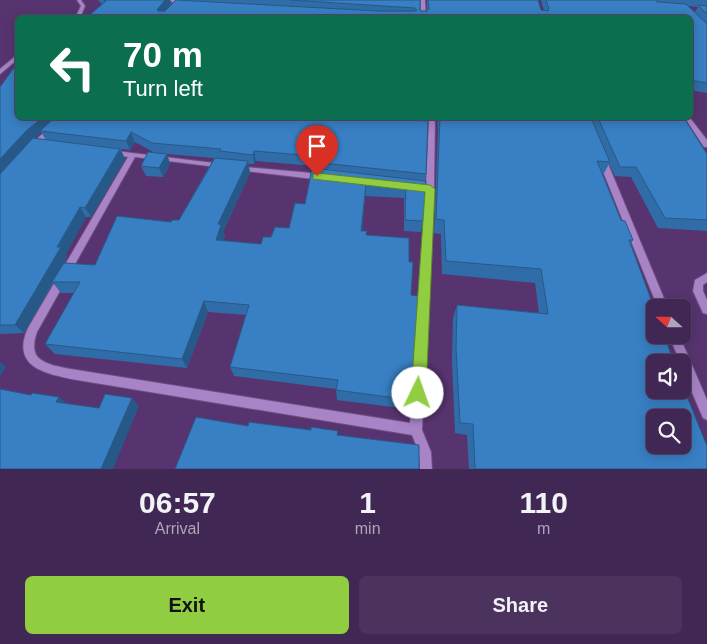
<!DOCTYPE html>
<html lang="en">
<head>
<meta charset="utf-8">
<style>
  body { margin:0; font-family:Helvetica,sans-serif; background:#4c335d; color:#f1f3f6; height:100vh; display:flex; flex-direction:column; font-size:19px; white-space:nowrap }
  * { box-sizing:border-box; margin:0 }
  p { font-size:16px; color:#aea5b8 }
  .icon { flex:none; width:28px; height:28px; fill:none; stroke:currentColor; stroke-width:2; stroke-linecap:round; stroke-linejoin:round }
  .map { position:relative; height:469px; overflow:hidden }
  .side { display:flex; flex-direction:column; background:#412753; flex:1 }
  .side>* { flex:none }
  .top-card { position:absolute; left:15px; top:15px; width:678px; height:105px; border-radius:8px; box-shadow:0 2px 12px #0003,0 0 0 1px #5a446a; background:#0b6e4f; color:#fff; overflow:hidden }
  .needle { width:32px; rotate:291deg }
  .fabs { position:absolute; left:646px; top:299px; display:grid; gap:10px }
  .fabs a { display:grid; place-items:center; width:45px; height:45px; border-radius:8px; background:#412753; box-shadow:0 2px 12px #0003,0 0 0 1px #5a446a; font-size:25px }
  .pin { position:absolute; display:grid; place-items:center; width:42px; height:42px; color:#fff; margin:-51px -21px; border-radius:50% 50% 50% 0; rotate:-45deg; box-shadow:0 0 5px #0007 }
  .pin .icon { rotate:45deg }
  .me { position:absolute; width:55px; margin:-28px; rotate:3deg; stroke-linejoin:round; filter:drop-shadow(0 0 4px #0008) }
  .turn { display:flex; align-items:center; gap:18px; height:105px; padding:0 25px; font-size:22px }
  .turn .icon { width:65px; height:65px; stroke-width:2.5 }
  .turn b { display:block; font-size:35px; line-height:42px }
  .eta { display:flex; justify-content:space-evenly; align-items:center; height:85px; text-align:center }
  .eta b { font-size:30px; font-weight:600; line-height:35px }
  .button { display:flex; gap:10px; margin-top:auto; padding:10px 25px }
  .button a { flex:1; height:58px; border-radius:8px; background:#91cd40; color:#111; font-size:20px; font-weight:600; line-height:58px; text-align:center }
  .button a+a { background:#4c335d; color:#f1f3f6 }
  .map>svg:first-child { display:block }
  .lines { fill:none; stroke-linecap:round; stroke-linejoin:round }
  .minor-casing { stroke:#6d4f81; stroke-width:2 }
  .minor { fill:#a883c5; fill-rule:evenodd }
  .wall { fill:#306da8; fill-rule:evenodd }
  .shaded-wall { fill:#275988 }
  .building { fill:#387fc3; stroke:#275988; fill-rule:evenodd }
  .route { fill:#91cd40; stroke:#5e852a }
</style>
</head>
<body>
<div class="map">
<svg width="707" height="469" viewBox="0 0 707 469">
  <rect width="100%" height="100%" fill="#57346f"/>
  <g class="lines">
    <defs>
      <path id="minor" d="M77,0H81L85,6L80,18H75L81,6Z
        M170,0H175L179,4L166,18H161L174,4Z
        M421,0H425L426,18H420Z
        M18,54V59L0,74V69Z
        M60,118H66L36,149H30V145Z
        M429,118H435L434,189L422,430L431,452L432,469H420L419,452L412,435L77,380C47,374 10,368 28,328L128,157L108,154V150L222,164H225L226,166L225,168L135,157L37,332C35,338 33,345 35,352C38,365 66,368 77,370L410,423L426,191L414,190L410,187L414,184L426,186Z
        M690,118L707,140V147H704L685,118Z
        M599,157H605L606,159L668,308H658L598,159Z
        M235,166L322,174L326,177L322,180L238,170H235L234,168Z
        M707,273V282L703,285V291L707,300V314L703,313L693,291L695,280Z
        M669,335H679L707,400V420L703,418L682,369V362H680Z"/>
    </defs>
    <!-- minor casing -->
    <use href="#minor" class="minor-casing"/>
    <!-- minor -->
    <use href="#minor" class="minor"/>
  </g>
  <!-- wall -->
  <path class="wall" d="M98,0H170L171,4L176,0H420V11H427V0H538L541,10L544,11L541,0H707V93L690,90V18H86L102,4ZM688,6L698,7L695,12Z
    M0,87L18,118H374L426,174L425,181L423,221L421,232L404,231V198L365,196L362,231H367L366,235L409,262L411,295V400L409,409L337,400L336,389L234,376L230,367L246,315L208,312L187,368L55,354L45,344L74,293H61L53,283L24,333L0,334ZM41,132L46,140L34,138ZM135,142L155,153L141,166L146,176L163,177L170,164L167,154L214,158L179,220L171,222L95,265L64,263L67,257L66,254L86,217H91L125,159L121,149L130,150ZM256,161L314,166V169L305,204L289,228L271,237L261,244L223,241L225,236L223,232L250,173L248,164H254Z
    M437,118H684L707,154V231L658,228L631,177L615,176L609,164L603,175L621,220L633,240L631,243L707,469H469L467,435L455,433L452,361L453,318L457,305L539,313L535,283L442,274L441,234L434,233L438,131Z"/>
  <!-- shaded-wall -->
  <path class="shaded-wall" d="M165,0H170L171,4L160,18L157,10Z
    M42,118H58L40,131L41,132L32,141L0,176V159L26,131Z
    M131,132L135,142L130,150L126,141Z
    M120,149L125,159L91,217L85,208Z
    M254,151L256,161L254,164L253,155Z
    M167,154L170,164L163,177L159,168Z
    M248,161L250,173L223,232L225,236L220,252L216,240L218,224Z
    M366,184L365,196L361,242V231Z
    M80,207L86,217L66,254L67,257L24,333L15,325Z
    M204,301L208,312L187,368L182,359Z
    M0,362L6,367L0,376Z
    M59,397L69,405L56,402Z
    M132,398L139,406L113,469H101Z"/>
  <!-- building -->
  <path class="building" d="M104,0H165L157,10L158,11H165L176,0L378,11H415L417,10L415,8L290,0H420V11H427L429,9L428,0H538L541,10L548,11L549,9L546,0H656L657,2L686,4L707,24V83L690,80V18H86L106,1Z
    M698,5L707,6V14Z
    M18,62V118H42L26,131L0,159V87Z
    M54,118H373L428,121L426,174L313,162L315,156L254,151L253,155L220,151L221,149L152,143L131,132L126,141L40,131Z
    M440,118H591L610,162L597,161L621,220L625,221L633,240H629L655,310V335H664L674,362H655V390H682V384L707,446V469H475L473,424L460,423L456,348L457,305L548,314L541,269L446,261L444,220L436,219ZM655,418H682V445H655Z
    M598,118H684L707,154V220L665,218L636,167H620Z
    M33,138L120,149L85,208L80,207L57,247H61L15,325H0V174Z
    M148,152L167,154L159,168L141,166Z
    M215,158L248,161L218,224L221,225L216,240L261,244L263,237H271L275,227L289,228L295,203L305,204L312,168L426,181L423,221L405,220L406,187L366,184L361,231H367L366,235L409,238V262H413L411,295L418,296L411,400L336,390L338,380L230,367L249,305L204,301L182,359L45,344L80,282H52L64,263L95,265L117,216L171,222L172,220H179Z
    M0,389L31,395L32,393L59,397L56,402L99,408L105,394L132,398L101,469H0Z
    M196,417L248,426L249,422L311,430V427L338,431L337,435L419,445V469H175Z"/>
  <!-- route -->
  <path class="route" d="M317,173L430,185L435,189L426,393L424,398L418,400L413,398L411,393L425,192L313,179V174Z"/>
</svg>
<div class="fabs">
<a><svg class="needle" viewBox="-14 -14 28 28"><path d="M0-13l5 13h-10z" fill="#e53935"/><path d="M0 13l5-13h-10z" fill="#aea5b8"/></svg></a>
<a><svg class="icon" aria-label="sound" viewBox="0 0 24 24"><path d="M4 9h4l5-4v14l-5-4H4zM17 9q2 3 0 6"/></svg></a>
<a><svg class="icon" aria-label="search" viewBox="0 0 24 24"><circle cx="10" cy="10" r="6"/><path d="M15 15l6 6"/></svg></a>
</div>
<div class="pin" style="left:317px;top:176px;background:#d93025"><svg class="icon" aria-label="arrive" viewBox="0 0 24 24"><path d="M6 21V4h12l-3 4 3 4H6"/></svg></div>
<svg class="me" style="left:418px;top:393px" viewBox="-20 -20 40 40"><circle r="19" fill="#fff"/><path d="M0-13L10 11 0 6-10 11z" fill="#91cd40"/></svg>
<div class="top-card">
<div class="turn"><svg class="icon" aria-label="left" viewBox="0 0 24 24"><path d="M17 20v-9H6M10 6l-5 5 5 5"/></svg><div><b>70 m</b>Turn left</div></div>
</div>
</div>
<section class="side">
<div class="eta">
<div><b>06:57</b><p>Arrival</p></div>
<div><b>1</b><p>min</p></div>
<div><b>110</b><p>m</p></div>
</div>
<div class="button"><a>Exit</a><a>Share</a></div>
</section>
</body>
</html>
